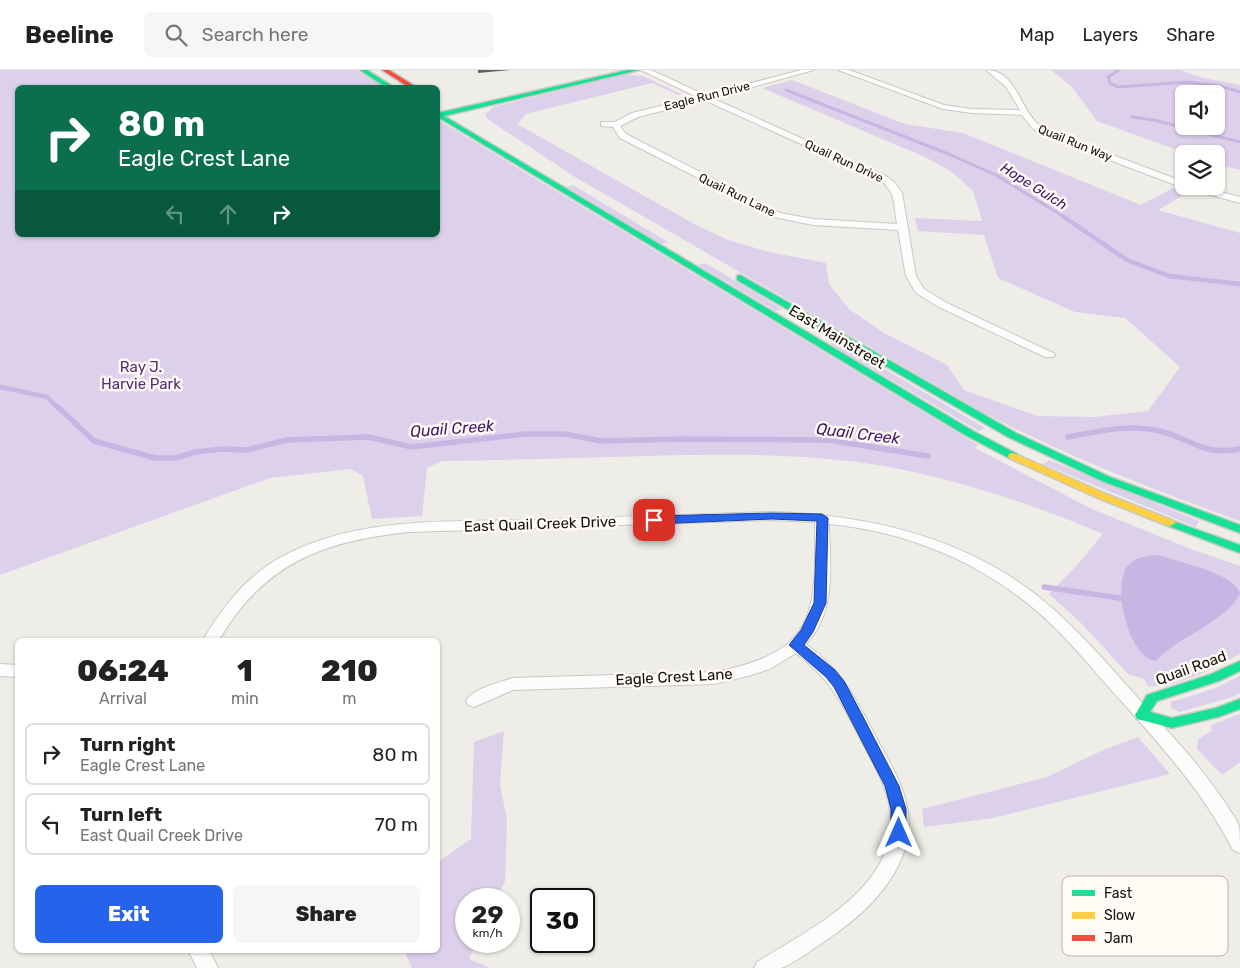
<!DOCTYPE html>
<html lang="en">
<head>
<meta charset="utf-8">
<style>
  body { margin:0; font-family:Rubik,sans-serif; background:#f6f6f6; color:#222; height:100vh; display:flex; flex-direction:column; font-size:19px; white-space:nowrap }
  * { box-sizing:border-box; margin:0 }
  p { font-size:16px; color:#767676 }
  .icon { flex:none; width:28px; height:28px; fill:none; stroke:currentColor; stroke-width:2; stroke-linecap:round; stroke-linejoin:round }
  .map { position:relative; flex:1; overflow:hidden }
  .drawer { position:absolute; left:15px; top:568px; width:425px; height:315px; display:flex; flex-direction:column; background:#fff; border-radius:8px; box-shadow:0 1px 4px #0004 }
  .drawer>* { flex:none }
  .top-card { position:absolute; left:15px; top:15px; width:425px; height:152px; border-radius:8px; box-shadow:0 1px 4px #0004; background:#0b6e4f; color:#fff; overflow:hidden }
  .controls { position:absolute; left:1175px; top:15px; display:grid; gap:10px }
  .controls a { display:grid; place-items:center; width:50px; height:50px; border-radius:8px; background:#fff; box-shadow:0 1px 4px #0004; font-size:25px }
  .speed { position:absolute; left:455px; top:818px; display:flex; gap:10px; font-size:25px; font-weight:700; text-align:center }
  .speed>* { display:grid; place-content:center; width:65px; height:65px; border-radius:50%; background:#fff; box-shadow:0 1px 4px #0004; line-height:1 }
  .speed small { font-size:12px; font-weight:400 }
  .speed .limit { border:2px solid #111; border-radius:8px; background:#fff; color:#111 }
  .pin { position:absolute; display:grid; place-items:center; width:42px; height:42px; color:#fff; margin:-21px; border-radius:10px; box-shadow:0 2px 8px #0006 }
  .me { position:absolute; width:55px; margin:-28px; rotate:0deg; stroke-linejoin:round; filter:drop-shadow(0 0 4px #0008) }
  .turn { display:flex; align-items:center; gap:18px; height:105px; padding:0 20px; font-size:22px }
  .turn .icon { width:65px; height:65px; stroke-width:2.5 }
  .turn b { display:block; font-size:35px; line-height:42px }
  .lanes { display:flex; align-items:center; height:48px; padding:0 20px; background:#0003; justify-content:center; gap:25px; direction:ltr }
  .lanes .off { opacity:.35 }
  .eta { display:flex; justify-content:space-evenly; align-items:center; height:85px; text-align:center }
  .eta b { font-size:30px; font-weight:800; line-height:35px }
  .button { display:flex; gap:10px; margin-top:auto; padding:10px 20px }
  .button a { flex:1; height:58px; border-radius:8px; background:#2563eb; color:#fff; font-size:20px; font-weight:800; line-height:58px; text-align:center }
  .button a+a { background:#f6f6f6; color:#222 }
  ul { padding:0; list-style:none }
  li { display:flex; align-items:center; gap:15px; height:62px; margin:0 10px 8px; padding:0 10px; border:2px solid #e0e0e0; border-radius:8px }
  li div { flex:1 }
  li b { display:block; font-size:19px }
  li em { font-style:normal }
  header { display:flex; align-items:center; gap:30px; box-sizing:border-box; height:70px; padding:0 25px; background:#fff; border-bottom:1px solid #e0e0e0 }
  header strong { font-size:24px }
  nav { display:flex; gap:28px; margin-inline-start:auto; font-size:18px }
  .search { width:350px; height:45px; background:#f6f6f6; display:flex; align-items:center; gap:12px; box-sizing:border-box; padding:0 18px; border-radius:8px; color:#767676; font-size:19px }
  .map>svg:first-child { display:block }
  .green { fill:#dcd0eb; fill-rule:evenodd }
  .water { fill:#c8b5e3 }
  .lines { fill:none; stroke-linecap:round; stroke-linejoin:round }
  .stream-far2 { stroke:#c8b5e3; stroke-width:3 }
  .stream-far1 { stroke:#c8b5e3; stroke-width:4.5 }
  .stream { stroke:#c8b5e3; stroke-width:5.5 }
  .street-casing { stroke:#c9c8c4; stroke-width:2 }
  .fast-casing { stroke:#c9c8c4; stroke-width:3 }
  .slow-casing { stroke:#c9c8c4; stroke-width:3 }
  .jam-casing { stroke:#c9c8c4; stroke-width:3 }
  .street { fill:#fdfcfc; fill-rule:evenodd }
  .fast { fill:#16e098; fill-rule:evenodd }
  .slow { fill:#ffcf43; fill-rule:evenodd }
  .jam { fill:#f24e42; fill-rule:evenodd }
  .shaded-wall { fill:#636360 }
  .route { fill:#2563eb; stroke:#184099 }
  .labels { text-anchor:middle; stroke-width:5; stroke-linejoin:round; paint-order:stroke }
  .far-street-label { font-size:12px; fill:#12110e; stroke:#fffbf4 }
  .far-water-label { font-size:14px; font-style:italic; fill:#401867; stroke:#fffbf4 }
  .street-label { font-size:15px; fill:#12110e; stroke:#fffbf4 }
  .park-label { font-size:15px; fill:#512c7a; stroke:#fffbf4 }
  .water-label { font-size:16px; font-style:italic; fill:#401867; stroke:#fffbf4 }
  .key { fill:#fffbf4; stroke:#b8b5af; stroke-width:1 }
  .key-label { font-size:14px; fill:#12110e }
</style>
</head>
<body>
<header>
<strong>Beeline</strong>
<div class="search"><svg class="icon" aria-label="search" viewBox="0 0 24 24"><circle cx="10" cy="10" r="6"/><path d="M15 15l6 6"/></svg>Search here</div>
<nav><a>Map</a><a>Layers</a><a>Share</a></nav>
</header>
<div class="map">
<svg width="1240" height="898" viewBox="0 0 1240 898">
  <rect width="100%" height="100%" fill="#efede8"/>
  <!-- green -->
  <path class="green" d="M0,0H356L385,17L18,18V165H438V50L978,375L975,378L1092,439L1191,479L1240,496V584C1217,597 1174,619 1148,616L1144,609L1128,604L1082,554L1049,524L1078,494L1103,464C1033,434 959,410 884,396C805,383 725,384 646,386C578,388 510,390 442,391L427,398L422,446L372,449L363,406L351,399L270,408L0,505Z
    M1051,0H1179L1203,8L1240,15V100L1216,94V84H1188L1097,51L1071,16ZM1184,24H1216V56H1184Z
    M625,4L643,6L681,24L678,25L652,13L526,44L517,54L696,155L728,170L769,182L826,193L829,214L849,239L884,263L947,295L964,320L1037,346L1094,347L1148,341L1180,297L1125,248L1075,242L998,208L984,165L918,161L915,148L982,151L973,121L952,102L925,87L762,18L792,10L905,54L963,63L1141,135L1175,117L1189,122L1158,140L1240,163V451C1153,420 1068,386 986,344L575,107L489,50L485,45L493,37Z
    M573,115L668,172L662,174L567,117Z
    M705,193L782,239L776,241L698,195Z
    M837,271L985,358L979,361L830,274Z
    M1049,390L1199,451L1196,457L1043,394Z
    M1240,606V623L1229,628L1180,642L1171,638V632L1213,619Z
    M1240,644V692L1222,705L1197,679L1198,669L1212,661L1211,655Z
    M504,661L500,714L507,750L505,811L497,829H466V871H477L469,889L490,898H412L404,880H438V792L471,769L474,672Z
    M1138,667L1170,704L993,748L924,757L922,739L1047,707L1101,681Z"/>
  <!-- water -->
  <path class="water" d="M1158,485C1176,491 1237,504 1240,524C1225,553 1176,567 1156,591C1129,588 1112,518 1127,497C1134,487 1147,486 1158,485Z"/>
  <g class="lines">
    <!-- stream-far2 -->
    <path class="stream-far2" d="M1119,0L1108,7L1110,13L1118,17L1188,12L1220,16L1240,22
      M786,20L946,83L996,105L1066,148
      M1132,47L1154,50L1240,72"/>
    <!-- stream-far1 -->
    <path class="stream-far1" d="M1064,147L1127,190L1169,206L1240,214
      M0,317L47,327L59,339"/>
    <!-- stream -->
    <path class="stream" d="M58,337L94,371L155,388H175L195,382L223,379L246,380L287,370L368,367L412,377L525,364H565L601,371L683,369L828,370L928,386
      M1068,367C1098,361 1129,354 1159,361C1194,369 1200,386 1240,379
      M1044,517L1126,529"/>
    <defs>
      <path id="street" d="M641,0H651L705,25L801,0H814L712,28L886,106L895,113L902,123L916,206L924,219L947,233L1053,283L1055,285L1053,287H1045L939,237L916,223L906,206L898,160L813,155L774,147L620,68L613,57L601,56V52H615L632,43L697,27ZM704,30L880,110C896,122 894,135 897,154L813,149L780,143L626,64L620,56L638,47Z
        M838,0H849L944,35L972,39L1020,40L1006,17L986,0C1014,0 1019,33 1034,50C1037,54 1042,57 1047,60L1184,112V116H1199L1240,127V133L1181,117L1051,68L1033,59L1022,45L972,43L943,39Z
        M772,442C874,445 974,469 1052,538C1093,574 1127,617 1164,657C1187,682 1209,708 1228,737C1231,743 1237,749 1239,756C1240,764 1240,775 1240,783L1233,780C1205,725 1164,679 1123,633C1099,607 1077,579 1052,555C991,496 912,462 829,454C830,495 837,542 806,574C841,600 856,628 876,667C887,688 901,709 906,732C920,787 877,835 835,864C825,871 790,896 781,898C773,898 762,898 754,898L757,892C812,858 906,813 889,733C884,712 873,693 863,674C844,637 831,609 796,583L770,599L748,606L714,614L513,620L474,637L468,635L466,631C472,619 500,612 513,608L714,602C817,583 816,543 815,452L772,450L409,462C323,471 264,493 219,570H203C225,533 250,502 289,483C363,447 447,452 527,450C608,447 690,444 772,442Z
        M0,594L18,595V607L0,606Z
        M188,880H209L218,898H197Z"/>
      <path id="fast" d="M360,0H367L395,18H387Z
        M628,0H639L444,46L973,361L1017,384L1018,386L1017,388H1009L965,365L438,47V43Z
        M740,205L1016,363L1110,407L1240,455V463L1102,411L1008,367L737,210V206Z
        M1170,450L1240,475V483L1166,455L1164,453L1166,451Z
        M1240,591V601L1219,611L1157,631L1150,642L1172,648L1216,638L1240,629V639L1218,647L1172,658L1137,649L1135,645L1147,625L1209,605Z"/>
      <path id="slow" d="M1013,383L1106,424L1174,451L1176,453L1170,456L1166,455L1098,428L1009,388L1008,386L1009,384Z"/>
      <path id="jam" d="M382,0H389L418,18H410Z"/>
    </defs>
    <!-- street casing -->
    <use href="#street" class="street-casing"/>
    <!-- fast casing -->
    <use href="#fast" class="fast-casing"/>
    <!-- slow casing -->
    <use href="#slow" class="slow-casing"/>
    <!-- jam casing -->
    <use href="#jam" class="jam-casing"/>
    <!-- street -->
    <use href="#street" class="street"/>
    <!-- fast -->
    <use href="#fast" class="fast"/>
    <!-- slow -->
    <use href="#slow" class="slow"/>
    <!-- jam -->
    <use href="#jam" class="jam"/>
  </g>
  <!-- shaded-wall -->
  <path class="shaded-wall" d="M478,0H510L478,3Z"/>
  <!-- route -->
  <path class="route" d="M772,443L822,444L828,448L826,533L813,562L804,575L835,600L844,611L859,639L899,716L906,739V763L904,767L899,769L893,767L891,763V739L885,716L834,617L826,607L789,575L801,560L814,533L817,451L772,449L654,454L649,450L654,446Z"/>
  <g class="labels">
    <!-- far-street labels -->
    <g class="far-street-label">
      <text transform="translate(707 26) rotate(-14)" y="4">Eagle Run Drive</text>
      <text transform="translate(1075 73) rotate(22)" y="4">Quail Run Way</text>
      <text transform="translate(844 91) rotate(25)" y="4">Quail Run Drive</text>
      <text transform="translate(737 125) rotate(26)" y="4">Quail Run Lane</text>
    </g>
    <!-- far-water labels -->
    <g class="far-water-label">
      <text transform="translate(1034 116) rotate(32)" y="5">Hope Gulch</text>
    </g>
    <!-- street labels -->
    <g class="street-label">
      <text transform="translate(837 267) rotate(31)" y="5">East Mainstreet</text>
      <text transform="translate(540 454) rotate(-2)" y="5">East Quail Creek Drive</text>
      <text transform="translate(1191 598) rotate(-20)" y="5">Quail Road</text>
      <text transform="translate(674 607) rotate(-3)" y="5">Eagle Crest Lane</text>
    </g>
    <!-- park labels -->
    <g class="park-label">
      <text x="141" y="302">Ray J.<tspan x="141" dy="17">Harvie Park</tspan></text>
    </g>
    <!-- water labels -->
    <g class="water-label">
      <text transform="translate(452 358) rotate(-4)" y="6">Quail Creek</text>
      <text transform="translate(858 363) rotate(7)" y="6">Quail Creek</text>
    </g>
  </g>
  <!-- legend -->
  <rect x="1062" y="806" width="166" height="80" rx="8" class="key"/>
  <rect x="1072" y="820" width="23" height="6" fill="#16e098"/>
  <rect x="1072" y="842" width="23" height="7" fill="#ffcf43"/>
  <rect x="1072" y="865" width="23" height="6" fill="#f24e42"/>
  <g class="key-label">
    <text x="1104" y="828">Fast</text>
    <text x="1104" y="850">Slow</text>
    <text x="1104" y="873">Jam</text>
  </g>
</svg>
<div class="controls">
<a><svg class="icon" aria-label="sound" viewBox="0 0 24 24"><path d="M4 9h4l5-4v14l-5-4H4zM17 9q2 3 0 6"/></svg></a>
<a><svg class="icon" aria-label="layers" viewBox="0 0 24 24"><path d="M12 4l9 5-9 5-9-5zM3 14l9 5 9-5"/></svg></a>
</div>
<div class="speed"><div>29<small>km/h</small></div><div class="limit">30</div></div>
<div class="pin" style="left:654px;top:450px;background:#d93025"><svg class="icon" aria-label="arrive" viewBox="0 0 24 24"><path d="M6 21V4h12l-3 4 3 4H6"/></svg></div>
<svg class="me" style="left:899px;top:763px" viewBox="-20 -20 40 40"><path d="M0-17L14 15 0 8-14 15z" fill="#2563eb" stroke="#fff" stroke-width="4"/></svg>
<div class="top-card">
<div class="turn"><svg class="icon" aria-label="right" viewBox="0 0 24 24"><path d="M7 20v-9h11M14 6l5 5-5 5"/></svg><div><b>80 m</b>Eagle Crest Lane</div></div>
<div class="lanes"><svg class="icon off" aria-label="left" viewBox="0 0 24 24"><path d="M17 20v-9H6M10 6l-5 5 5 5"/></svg><svg class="icon off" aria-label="ahead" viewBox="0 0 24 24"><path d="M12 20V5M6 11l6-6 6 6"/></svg><svg class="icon" aria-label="right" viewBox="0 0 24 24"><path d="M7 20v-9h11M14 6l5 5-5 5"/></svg></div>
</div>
<section class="drawer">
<div class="eta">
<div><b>06:24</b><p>Arrival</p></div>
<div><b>1</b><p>min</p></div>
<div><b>210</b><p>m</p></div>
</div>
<ul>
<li><svg class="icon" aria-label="right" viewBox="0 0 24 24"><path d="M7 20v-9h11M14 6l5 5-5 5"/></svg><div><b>Turn right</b><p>Eagle Crest Lane</p></div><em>80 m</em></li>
<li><svg class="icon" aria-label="left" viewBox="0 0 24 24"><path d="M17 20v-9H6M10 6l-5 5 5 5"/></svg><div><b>Turn left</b><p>East Quail Creek Drive</p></div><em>70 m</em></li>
</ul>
<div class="button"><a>Exit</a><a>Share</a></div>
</section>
</div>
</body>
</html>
